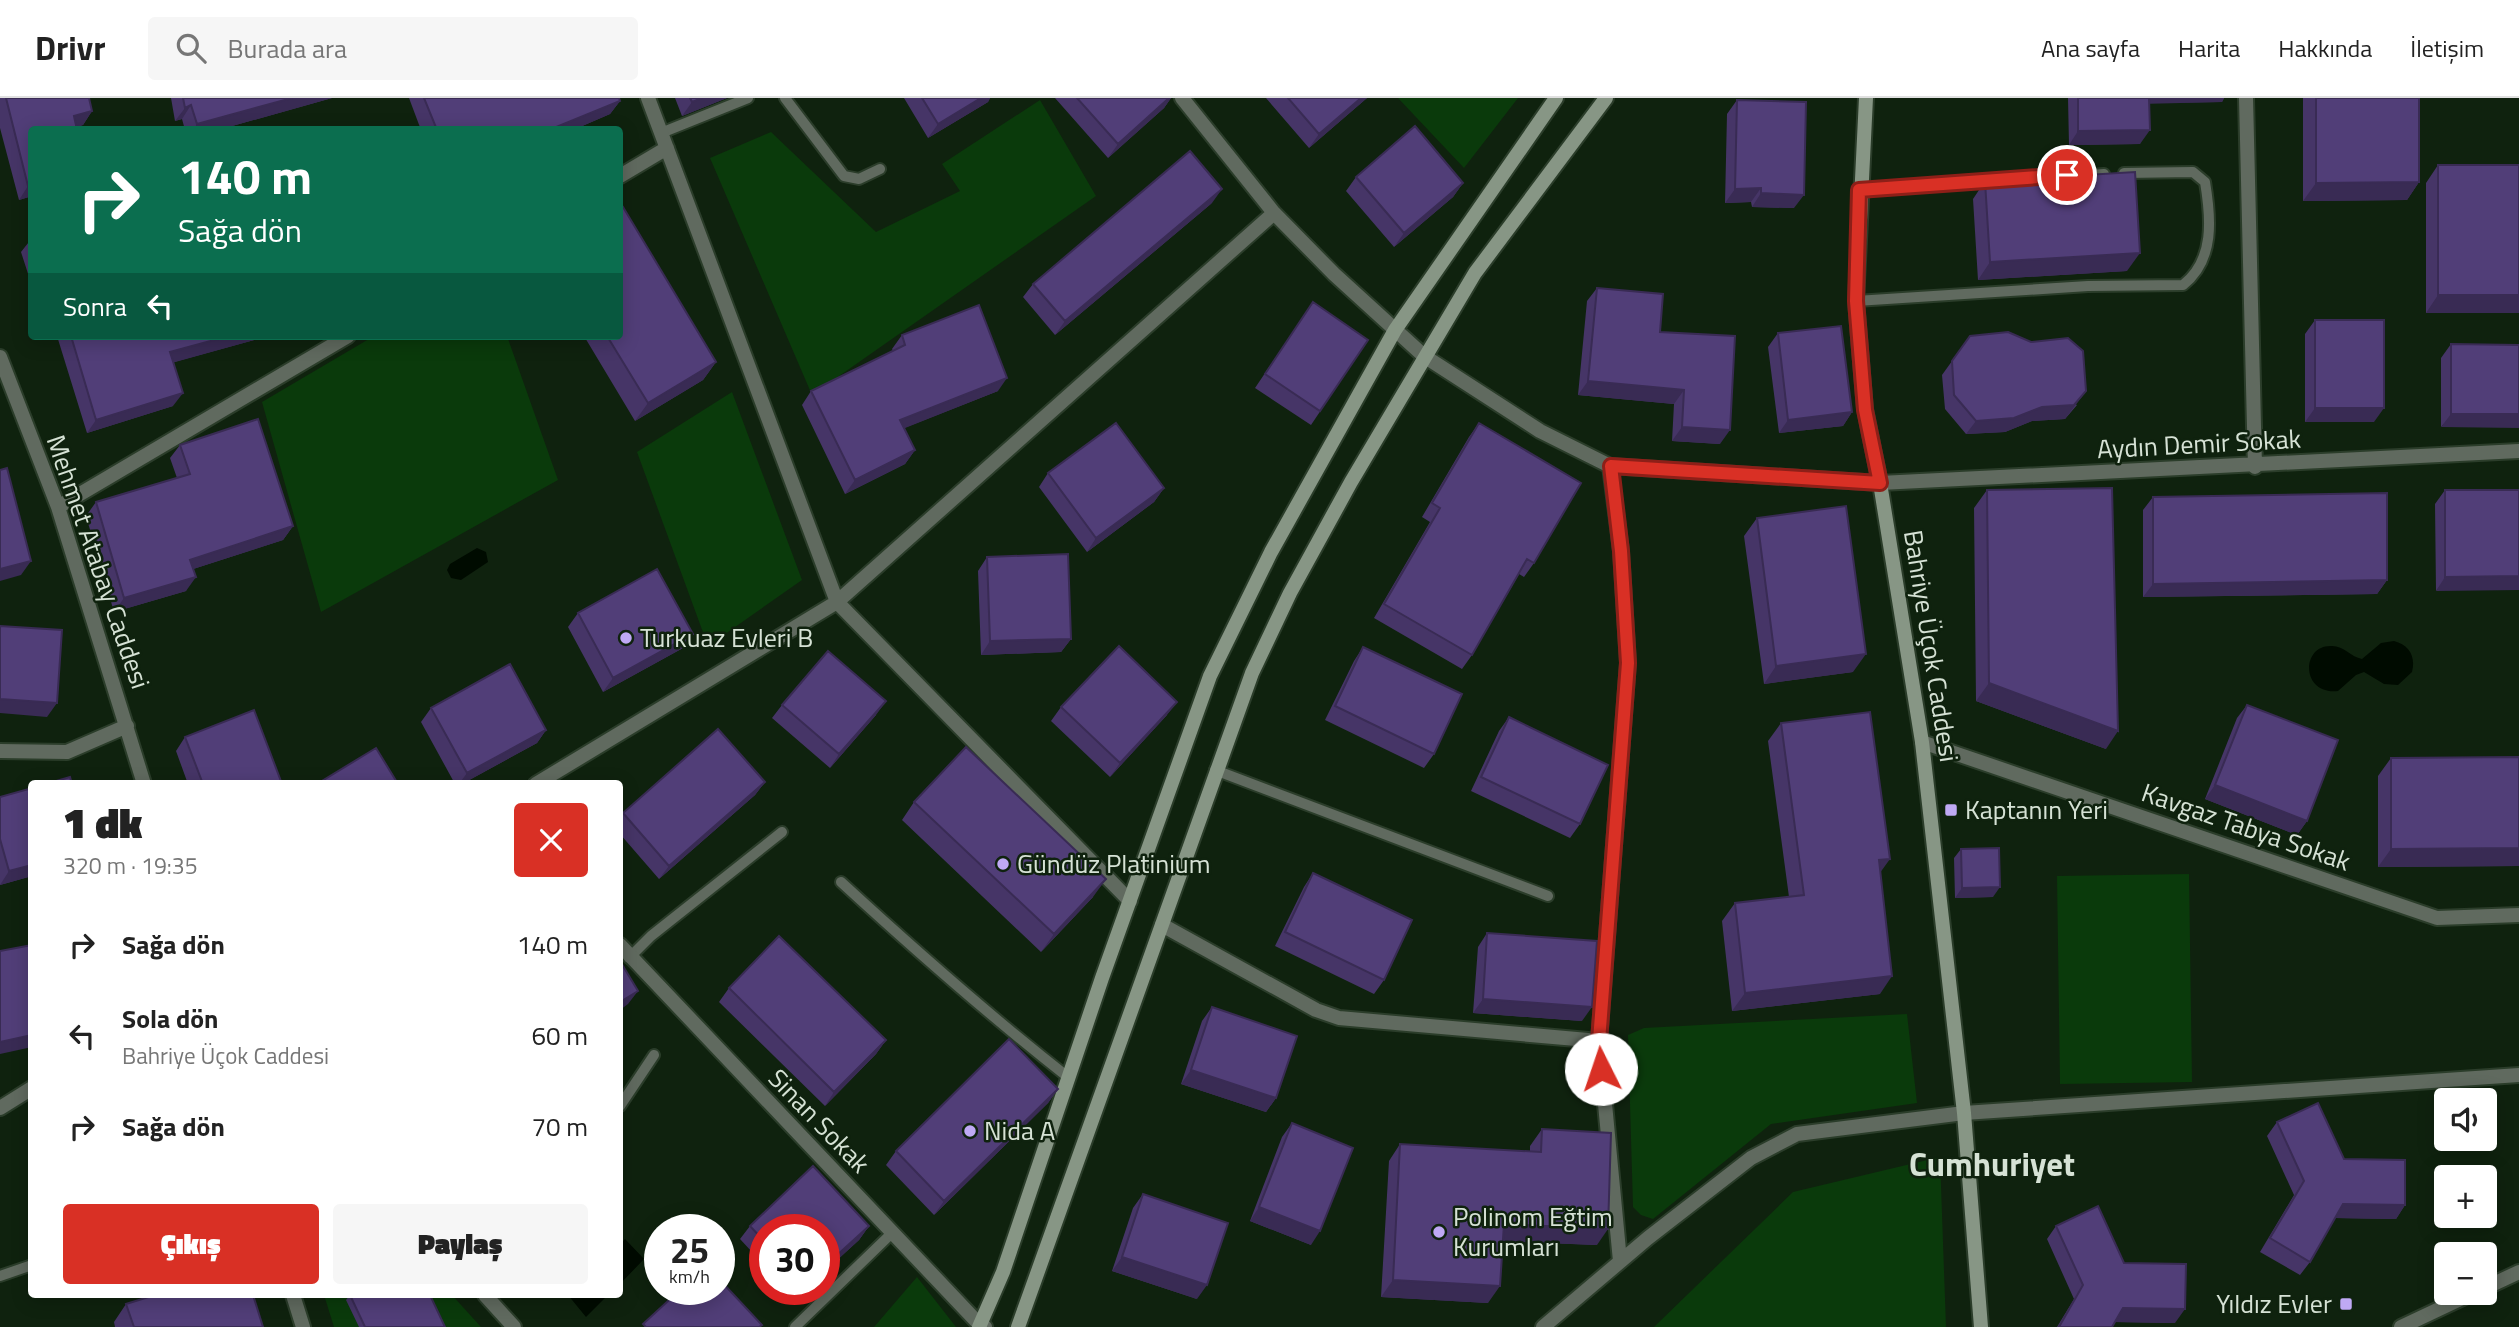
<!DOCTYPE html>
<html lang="tr">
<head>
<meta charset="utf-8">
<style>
  body { margin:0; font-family:"Titillium Web",sans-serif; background:#f6f6f6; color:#222; height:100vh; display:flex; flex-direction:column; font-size:26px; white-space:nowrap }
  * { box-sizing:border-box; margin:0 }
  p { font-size:23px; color:#767676 }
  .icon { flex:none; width:38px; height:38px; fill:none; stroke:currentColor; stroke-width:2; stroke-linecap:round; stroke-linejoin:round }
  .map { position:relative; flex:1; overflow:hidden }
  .drawer { position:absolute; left:28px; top:682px; width:595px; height:518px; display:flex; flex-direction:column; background:#fff; border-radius:7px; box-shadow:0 4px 18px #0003 }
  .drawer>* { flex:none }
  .guide { position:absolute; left:28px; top:28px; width:595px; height:214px; border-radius:7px; box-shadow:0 4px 18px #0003; background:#0b6e4f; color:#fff; overflow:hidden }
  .tools { position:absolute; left:2434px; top:990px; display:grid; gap:14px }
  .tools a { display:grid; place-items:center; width:63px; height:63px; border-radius:7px; background:#fff; box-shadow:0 4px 18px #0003; font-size:35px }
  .speed { position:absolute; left:644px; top:1116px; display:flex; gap:14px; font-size:35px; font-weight:700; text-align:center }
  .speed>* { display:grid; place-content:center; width:91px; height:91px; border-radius:50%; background:#fff; box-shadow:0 4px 18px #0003; line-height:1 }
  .speed small { font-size:18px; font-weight:400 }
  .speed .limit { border:10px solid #d22; background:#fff; color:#111 }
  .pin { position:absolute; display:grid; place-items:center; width:60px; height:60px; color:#fff; margin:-30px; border:4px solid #fff; border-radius:50%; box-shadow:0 2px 7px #0007 }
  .me { position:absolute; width:77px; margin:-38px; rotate:356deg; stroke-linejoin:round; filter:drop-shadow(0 0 5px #0008) }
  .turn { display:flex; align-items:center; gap:24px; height:147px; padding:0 35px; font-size:32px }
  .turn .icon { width:91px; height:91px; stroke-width:2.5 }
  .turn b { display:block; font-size:49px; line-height:60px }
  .then { display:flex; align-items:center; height:66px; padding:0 35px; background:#0003; gap:14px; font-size:26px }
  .round { display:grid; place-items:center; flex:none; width:74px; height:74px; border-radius:7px; background:#f6f6f6 }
  .overview { display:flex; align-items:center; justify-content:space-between; height:119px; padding:0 35px }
  h1 { font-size:42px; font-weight:800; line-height:52px }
  .button { display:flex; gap:14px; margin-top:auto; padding:14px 35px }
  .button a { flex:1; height:80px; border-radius:7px; background:#d93025; color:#fff; font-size:28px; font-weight:800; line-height:80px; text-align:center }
  .button a+a { background:#f6f6f6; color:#222 }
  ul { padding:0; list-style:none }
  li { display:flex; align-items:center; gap:21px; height:91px; padding:0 35px }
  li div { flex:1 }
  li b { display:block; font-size:26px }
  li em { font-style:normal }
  header { display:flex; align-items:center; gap:42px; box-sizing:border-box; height:98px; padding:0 35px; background:#fff; border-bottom:2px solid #e0e0e0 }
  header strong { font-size:33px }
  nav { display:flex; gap:38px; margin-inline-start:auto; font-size:24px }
  .search { width:490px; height:63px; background:#f6f6f6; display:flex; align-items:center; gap:18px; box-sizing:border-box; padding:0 24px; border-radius:7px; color:#767676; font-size:26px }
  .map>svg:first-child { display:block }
  .green { fill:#0a3a0b }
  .water { fill:#000b00 }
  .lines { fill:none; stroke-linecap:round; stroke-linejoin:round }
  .service-casing { stroke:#2b3d2a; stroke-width:14 }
  .minor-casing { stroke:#2b3d2a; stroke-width:18 }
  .tertiary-casing { stroke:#2b3d2a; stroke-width:18 }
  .secondary-casing { stroke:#2b3d2a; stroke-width:18 }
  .service { stroke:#606a5f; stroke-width:10 }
  .minor { stroke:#606a5f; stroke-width:14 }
  .tertiary { stroke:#606a5f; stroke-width:14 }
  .secondary { stroke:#879685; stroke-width:14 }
  .wall { fill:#463567 }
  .shaded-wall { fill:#392b54 }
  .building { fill:#513e78; stroke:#392b54; stroke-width:2 }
  .route-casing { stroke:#8d1f18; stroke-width:18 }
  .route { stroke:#d93025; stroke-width:12 }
  .poi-dot { fill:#bfa9f4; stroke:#0f220e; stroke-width:2.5 }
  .labels { text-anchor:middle; stroke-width:5; stroke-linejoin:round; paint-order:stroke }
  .street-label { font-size:26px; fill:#d6e2d5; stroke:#0f220e }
  .poi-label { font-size:26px; fill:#d6e2d5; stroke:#0f220e; text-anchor:start }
  .district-label { font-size:33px; font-weight:bold; fill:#d6e2d5; stroke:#0f220e }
</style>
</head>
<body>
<header>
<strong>Drivr</strong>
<div class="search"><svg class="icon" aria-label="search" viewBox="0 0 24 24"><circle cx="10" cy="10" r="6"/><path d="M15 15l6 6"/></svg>Burada ara</div>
<nav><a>Ana sayfa</a><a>Harita</a><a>Hakkında</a><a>İletişim</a></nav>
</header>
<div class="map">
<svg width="2519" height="1229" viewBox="0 0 2519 1229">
  <rect width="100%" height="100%" fill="#0f220e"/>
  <!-- green -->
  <path class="green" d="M1398,0H1518L1464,70Z
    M1040,2L1096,98L812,297L710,60L771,34L876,134L960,93L942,66Z
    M374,238H507L558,382L321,514L262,304Z
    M732,294L802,482L708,548L637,354Z
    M2189,776L2192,984L2060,986L2057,778Z
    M1907,916L1917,1005L1771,1026L1653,1121L1641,1117L1633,1109L1628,937L1644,930Z
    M1940,1059L1946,1229H1654L1793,1094Z
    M917,1179L956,1229H874Z
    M324,1197H452L481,1229H334Z"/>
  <!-- water -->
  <path class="water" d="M477,450L486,454L488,464L461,482L451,480L447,472L450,466Z
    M2394,543C2409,547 2416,558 2412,574L2398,587L2384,586L2364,574L2356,577L2338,593C2300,597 2301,546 2332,548C2344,548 2351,559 2362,561L2381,545Z
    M625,1141L644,1161L620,1186V1146Z
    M568,1197H608L586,1219Z"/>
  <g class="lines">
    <defs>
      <path id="service" d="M785,0L844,78L859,81L880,71
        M661,35L748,0
        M1859,92L2104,76
        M1856,203L2088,188L2183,187C2215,162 2211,120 2205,84L2193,74L2124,75
        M1215,672L1548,798
        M841,784C915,852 990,918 1069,980
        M629,860L651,838L782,734
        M620,1008L654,957
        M0,1178L32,1167
        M795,1229L892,1135"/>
      <path id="minor" d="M648,0L837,504L1130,803
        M1182,0L1274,115L1334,176L1424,258L1540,333L1610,368L1880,385L2519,353
        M2246,0L2255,369
        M620,78L667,50
        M0,259L58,409L144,686
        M1610,368L1621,453L1628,565L1599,943L1620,1163
        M58,409L348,238
        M1922,644L2437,820L2519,817
        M0,653L67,654L127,628
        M536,686L837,504L1274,115
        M1162,827L1316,912L1339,920L1599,943
        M620,847L980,1227L985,1229
        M0,1010L32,990
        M293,1197L303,1229
        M485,1197L514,1229
        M1543,1229L1648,1140L1751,1060L1797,1036L1964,1015L2519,977"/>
      <path id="tertiary" d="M2485,1190L2519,1174
        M2401,1229L2473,1195"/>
      <path id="secondary" d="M1866,0L1856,203L1865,311L1880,385L1922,644L1964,1015L1981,1229
        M979,1229L1003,1174L1102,880L1210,578L1271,454L1395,232L1556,0
        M1018,1229L1252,575L1290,495L1351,384L1475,175L1606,0"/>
    </defs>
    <!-- service casing -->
    <use href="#service" class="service-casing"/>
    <!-- minor casing -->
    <use href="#minor" class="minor-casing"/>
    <!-- tertiary casing -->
    <use href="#tertiary" class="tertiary-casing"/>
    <!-- secondary casing -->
    <use href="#secondary" class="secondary-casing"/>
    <!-- service -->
    <use href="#service" class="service"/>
    <!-- minor -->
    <use href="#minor" class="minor"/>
    <!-- tertiary -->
    <use href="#tertiary" class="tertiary"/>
    <!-- secondary -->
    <use href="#secondary" class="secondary"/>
  </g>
  <!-- wall -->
  <path class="wall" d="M0,0H89L92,13L83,27L77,29L32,32V98L19,102L0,30Z
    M171,0H332L218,32H185L182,21L175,23Z
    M409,0H619L620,3L610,16L573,32H421Z
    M675,0H727L682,18Z
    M904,0H990L988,4L928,40Z
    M1055,0H1171L1164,10L1108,60Z
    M1266,0H1367L1309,50Z
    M2068,0H2224L2222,4L2149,5L2140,46L2069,47Z
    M2303,0H2419V84L2407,102L2303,103Z
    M1737,2L1794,110L1752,109L1751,104L1725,105L1727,16Z
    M2438,67L2519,215H2426V85Z
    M1356,79L1463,85L1453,99L1394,149L1346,93Z
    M1985,83L2127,173L1978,182L1973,101Z
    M1212,105L1055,237L1023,199L1033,186Z
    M32,140V188L21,154Z
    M1597,190L1660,234L1720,346L1672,343L1674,306L1578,297L1587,203Z
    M1313,204L1368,242L1311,327L1255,290Z
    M2315,222L2374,324H2305V236Z
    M1778,235L1852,314L1843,328L1779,335L1768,249Z
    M902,237L998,293L904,330L915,352L905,366L845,396L802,307L811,293L893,253L892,251Z
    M57,238H269L174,264L173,308L87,335Z
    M584,238H620L716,264L703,282L635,323Z
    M1970,238L2077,307L2065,321L2032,323L2005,334L1966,336L1945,311L1942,277Z
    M2451,246L2519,247L2441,329V260Z
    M1479,325L1534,465L1524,479L1519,476L1472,557L1462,571L1374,520L1430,424L1422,419L1469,339Z
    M180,347L293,428L283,442L193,471L186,493L114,514L86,418L96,404L177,380L170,360Z
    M1048,375L1164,390L1154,404L1087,454L1039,389Z
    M1987,392L2106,651L1976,603L1974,410Z
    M2445,392H2519L2436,493L2435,406Z
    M2153,399L2387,482L2377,496L2143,499V412Z
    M1757,420L1853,574L1764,586L1744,438Z
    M987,459L1071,541L1061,554L981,557L978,473Z
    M578,515L693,536L683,550L603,594L568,529Z
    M1363,549L1434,656L1424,670L1325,622L1354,563Z
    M782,607L876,617L830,670L772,620Z
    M2247,607L2307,723L2297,737L2205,701L2237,620Z
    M1061,609L1167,617L1110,679L1051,623Z
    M431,610L546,632L537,645L462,686H455L421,624Z
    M1509,619L1580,726L1570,740L1471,693L1499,633Z
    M1781,625L1881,774L1880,896L1732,913L1722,823L1735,805L1789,799L1768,643Z
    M185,639L282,686H188L176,653Z
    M2519,659V768L2378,769V678L2391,660Z
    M765,684L755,697L659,781L620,736V719L623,715Z
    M32,690V778L0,787V699Z
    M914,704L1093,799L1041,854L902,722Z
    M1961,751L1993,799L1955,800L1954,760Z
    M1313,775L1384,882L1374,896L1275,848L1304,789Z
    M1487,835L1582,923L1473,915L1478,849Z
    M729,890L886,942L876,956L825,1008L719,904Z
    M1212,909L1276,1000L1266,1014L1181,986L1202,923Z
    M1058,991L1048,1005L934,1117L886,1067L896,1053Z
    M2277,1024L2344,1061L2405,1107L2396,1121L2335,1120L2310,1164L2300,1177L2260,1154L2294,1097L2267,1038Z
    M1292,1025L1311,1147L1250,1123L1282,1039Z
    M1542,1031L1597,1147L1503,1143L1488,1205L1381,1199L1389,1063L1400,1046L1530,1054V1048Z
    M813,1068L869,1128L859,1142L824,1174V1132H765V1168L740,1141L750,1128Z
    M1143,1096L1197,1201L1112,1173L1133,1110Z
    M2056,1128L2124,1165L2175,1225L2115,1224L2112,1229H2057L2074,1201L2047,1141Z
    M787,1192H805L795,1201Z
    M350,1197L445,1229H359L346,1202Z
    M126,1206L263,1229H115L114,1224Z"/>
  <!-- shaded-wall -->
  <path class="shaded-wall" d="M292,0H332L218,32H193L197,26Z
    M702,0H727L682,18L692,4Z
    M981,0H990L988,4L928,40L938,26Z
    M1169,0H1171L1164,10L1108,60L1118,46Z
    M1361,0H1367L1309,50L1319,36Z
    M2143,0H2224L2222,4L2140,6Z
    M620,3L610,16L573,32H549Z
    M191,7L182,21L175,23L185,10Z
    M92,13L83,27L64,32L74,18Z
    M2150,32L2140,46L2069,47L2078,33Z
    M2419,84L2407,102L2303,103L2316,85Z
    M1463,85L1453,99L1394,149L1404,135Z
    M32,87V98L19,102L28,88Z
    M1761,90L1751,104L1725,105L1735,91Z
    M1222,91L1212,105L1055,237L1065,223Z
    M1761,95L1804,97L1794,110L1752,109Z
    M2140,155L2127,173L1978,182L1990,164Z
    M2438,197H2519V215H2426Z
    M229,238H269L161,268L170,254Z
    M716,264L703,282L635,323L648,305Z
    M1007,280L998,293L890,336L900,322Z
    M1588,283L1684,292L1674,306L1578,297Z
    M2086,293L2065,321L2032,323L2005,334L1966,336L1976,323L2042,309Z
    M183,295L173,308L87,335L96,322Z
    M2315,310H2384L2374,324H2305Z
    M1852,314L1843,328L1779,335L1788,322Z
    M2451,316H2519V330L2441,329Z
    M1682,329L1730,332L1720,346L1672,343Z
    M915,352L905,366L845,396L855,382Z
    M1164,390L1154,404L1087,454L1096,440Z
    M293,428L283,442L181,475L190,462Z
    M31,463L21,477L0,483V471Z
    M2519,478V492L2436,493L2445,479Z
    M196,479L186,493L114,514L124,500Z
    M2387,482L2377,496L2143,499L2153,486Z
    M693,536L683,550L603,594L613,580Z
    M1071,541L1061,554L981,557L990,543Z
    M1866,556L1853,574L1764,586L1776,568Z
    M1989,585L2118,633L2106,651L1976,603Z
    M0,601L57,605L47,619L0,615Z
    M886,603L876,617L830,670L839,656Z
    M1177,604L1167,617L1110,679L1120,665Z
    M546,632L537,645L462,686H459L467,675Z
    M765,684L755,697L659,781L669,768Z
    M2215,687L2307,723L2297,737L2205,701Z
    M2519,750V768L2378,769L2391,751Z
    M1890,761L1877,779L1879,762Z
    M32,767V778L0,787L9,773Z
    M1106,781L1093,799L1041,854L1054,836Z
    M2000,789L1993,799L1955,800L1962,790Z
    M1892,878L1880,896L1732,913L1745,895Z
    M638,893L628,906L620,912V904Z
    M1483,901L1592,909L1582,923L1473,915Z
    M32,937V949L0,956V944Z
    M886,942L876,956L825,1008L834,994Z
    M1191,972L1276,1000L1266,1014L1181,986Z
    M1058,991L1048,1005L934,1117L944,1103Z
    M2343,1106L2405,1107L2396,1121L2334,1120Z
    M1259,1109L1320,1133L1311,1147L1250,1123Z
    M1504,1126L1608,1131L1597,1147L1492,1143Z
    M869,1128L859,1142L824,1174V1169Z
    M1122,1159L1207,1187L1197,1201L1112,1173Z
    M1393,1182L1500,1188L1488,1205L1381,1199Z
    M802,1192H805L795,1201Z
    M2123,1210L2185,1211L2175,1225L2113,1224Z"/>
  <!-- building -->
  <path class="building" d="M6,0H89L92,13L74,18L77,32H32V87L28,88Z
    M183,0H292L197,26L191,7L185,10Z
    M424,0H619L620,3L549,32H437Z
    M690,0H702L692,4Z
    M922,0H981L938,26Z
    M1077,0H1169L1118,46Z
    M1288,0H1361L1319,36Z
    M2078,0H2149L2150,32L2078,33Z
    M2316,0H2419V84L2316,85Z
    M1737,2L1806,4L1804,97L1761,95V90L1735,91Z
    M1415,28L1463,85L1404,135L1356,79Z
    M1190,53L1222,91L1065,223L1033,186Z
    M2438,67H2519V197H2438Z
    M2135,74L2140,155L1990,164L1985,83Z
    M623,109L716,264L648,305L607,238H620V112Z
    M1597,190L1663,196L1660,234L1735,238L1730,332L1682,329L1684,292L1588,283Z
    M1313,204L1368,242L1320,313L1265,276Z
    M979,207L1007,280L900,322L915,352L855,382L811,293L905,247L902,237Z
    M2315,222H2384V310H2315Z
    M1841,228L1852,314L1788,322L1778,235Z
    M2008,234L2031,244L2068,240L2083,253L2086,293L2074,307L2042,309L2014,320L1976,323L1954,297L1952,263L1970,238Z
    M71,238H229L170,254L183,295L96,322Z
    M2451,246L2519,247V316H2451Z
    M258,321L293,428L190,462L196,479L124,500L96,404L190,376L180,347Z
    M1116,325L1164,390L1096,440L1048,375Z
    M1479,325L1581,385L1534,465L1527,461L1472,557L1384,506L1440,410L1432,405Z
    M7,370L31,463L0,471V372Z
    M2112,390L2118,633L1989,585L1987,392Z
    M2445,392H2519V478L2445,479Z
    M2387,395V482L2153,486V399Z
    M1846,408L1866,556L1776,568L1757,420Z
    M1068,456L1071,541L990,543L987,459Z
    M657,471L693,536L613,580L578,515Z
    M0,528L62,532L57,605L0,601Z
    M1119,548L1177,604L1120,665L1061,609Z
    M1363,549L1462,596L1434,656L1335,608Z
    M828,553L886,603L839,656L782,607Z
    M510,566L546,632L467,675L431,610Z
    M2247,607L2338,642L2307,723L2215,687Z
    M254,612L282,686H203L185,639Z
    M1870,614L1890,761L1879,762L1892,878L1745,895L1735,805L1804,797L1781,625Z
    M1509,619L1608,667L1580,726L1481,679Z
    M718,631L765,684L669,768L623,715Z
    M966,649L1106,781L1054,836L914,704Z
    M376,650L398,686H317Z
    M2519,659V750L2391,751V660Z
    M70,679L72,686H46Z
    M32,690V767L9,773L0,741V699Z
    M1999,750L2000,789L1962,790L1961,751Z
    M1313,775L1412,822L1384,882L1285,834Z
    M1487,835L1597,843L1592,909L1483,901Z
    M779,838L886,942L834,994L729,890Z
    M32,847V937L0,944V853Z
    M620,863L638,893L620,904Z
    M1212,909L1297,938L1276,1000L1191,972Z
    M1009,941L1058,991L944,1103L896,1053Z
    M2318,1005L2344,1061L2405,1062V1107L2343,1106L2310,1164L2270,1140L2304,1083L2277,1024Z
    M1292,1025L1353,1050L1320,1133L1259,1109Z
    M1542,1031L1611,1035L1608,1131L1504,1126L1500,1188L1393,1182L1400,1046L1541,1054Z
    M813,1068L869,1128L824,1169V1132H765V1144L750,1128Z
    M1143,1096L1228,1125L1207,1187L1122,1159Z
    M2098,1108L2124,1165L2186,1166L2185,1211L2123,1210L2112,1229H2059L2083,1187L2056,1128Z
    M719,1181L762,1227L759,1229H646L643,1226L680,1192H719Z
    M155,1197H253L263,1229H134L126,1206Z
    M350,1197H430L445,1229H365Z"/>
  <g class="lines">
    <defs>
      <path id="route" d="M1601,971L1599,943L1628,565L1621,453L1611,368L1880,385L1865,312L1856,203L1859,92L2067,77"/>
    </defs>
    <!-- route casing -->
    <use href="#route" class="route-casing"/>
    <!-- route -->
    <use href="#route" class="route"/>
  </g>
  <!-- markers -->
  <g class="poi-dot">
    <circle cx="626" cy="540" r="7"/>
    <rect x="1944" y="705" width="14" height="14" rx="3.5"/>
    <circle cx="1003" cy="766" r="7"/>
    <circle cx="970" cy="1033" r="7"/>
    <circle cx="1439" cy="1134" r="7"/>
    <rect x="2339" y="1199" width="14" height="14" rx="3.5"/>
  </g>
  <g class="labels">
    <!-- street labels -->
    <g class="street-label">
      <text transform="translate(2199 346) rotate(-3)" y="9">Aydın Demir Sokak</text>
      <text transform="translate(98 464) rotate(71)" y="9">Mehmet Atabay Caddesi</text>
      <text transform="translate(1931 548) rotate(81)" y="9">Bahriye Üçok Caddesi</text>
      <text transform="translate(2246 729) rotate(19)" y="9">Kavgaz Tabya Sokak</text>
      <text transform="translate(819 1023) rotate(46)" y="9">Sinan Sokak</text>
    </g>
    <!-- poi labels -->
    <g class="poi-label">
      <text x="640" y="549">Turkuaz Evleri B</text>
      <text x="1965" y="721">Kaptanın Yeri</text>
      <text x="1017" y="775">Gündüz Platinium</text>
      <text x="984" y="1042">Nida A</text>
      <text x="1453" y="1128">Polinom Eğtim<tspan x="1453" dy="30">Kurumları</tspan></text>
      <text x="2332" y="1215" text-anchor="end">Yıldız Evler</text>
    </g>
    <!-- district labels -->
    <g class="district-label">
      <text x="1992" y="1078">Cumhuriyet</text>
    </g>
  </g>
</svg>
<div class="tools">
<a><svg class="icon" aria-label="sound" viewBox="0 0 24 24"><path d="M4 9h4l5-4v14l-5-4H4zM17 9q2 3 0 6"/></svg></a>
<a>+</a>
<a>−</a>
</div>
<div class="speed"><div>25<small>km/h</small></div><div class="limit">30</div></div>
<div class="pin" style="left:2067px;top:77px;background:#d93025"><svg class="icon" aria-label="arrive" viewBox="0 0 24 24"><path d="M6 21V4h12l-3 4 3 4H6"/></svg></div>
<svg class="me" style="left:1601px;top:971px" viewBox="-20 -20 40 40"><circle r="19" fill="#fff"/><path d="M0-13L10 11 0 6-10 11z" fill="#d93025"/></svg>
<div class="guide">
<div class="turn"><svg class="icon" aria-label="right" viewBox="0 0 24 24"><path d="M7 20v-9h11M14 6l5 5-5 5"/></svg><div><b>140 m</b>Sağa dön</div></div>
<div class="then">Sonra<svg class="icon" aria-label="left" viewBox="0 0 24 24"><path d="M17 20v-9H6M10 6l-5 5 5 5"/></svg></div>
</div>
<section class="drawer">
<div class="overview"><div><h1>1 dk</h1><p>320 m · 19:35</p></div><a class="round" style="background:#d93025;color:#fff"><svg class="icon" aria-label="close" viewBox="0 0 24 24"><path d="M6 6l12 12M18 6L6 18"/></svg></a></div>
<ul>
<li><svg class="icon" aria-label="right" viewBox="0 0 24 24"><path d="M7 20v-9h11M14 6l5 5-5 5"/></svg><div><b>Sağa dön</b></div><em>140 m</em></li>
<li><svg class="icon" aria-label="left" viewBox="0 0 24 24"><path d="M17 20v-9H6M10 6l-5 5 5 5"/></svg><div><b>Sola dön</b><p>Bahriye Üçok Caddesi</p></div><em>60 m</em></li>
<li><svg class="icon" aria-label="right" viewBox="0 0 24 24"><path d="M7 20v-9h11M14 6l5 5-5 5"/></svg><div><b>Sağa dön</b></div><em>70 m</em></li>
</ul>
<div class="button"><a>Çıkış</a><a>Paylaş</a></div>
</section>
</div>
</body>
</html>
